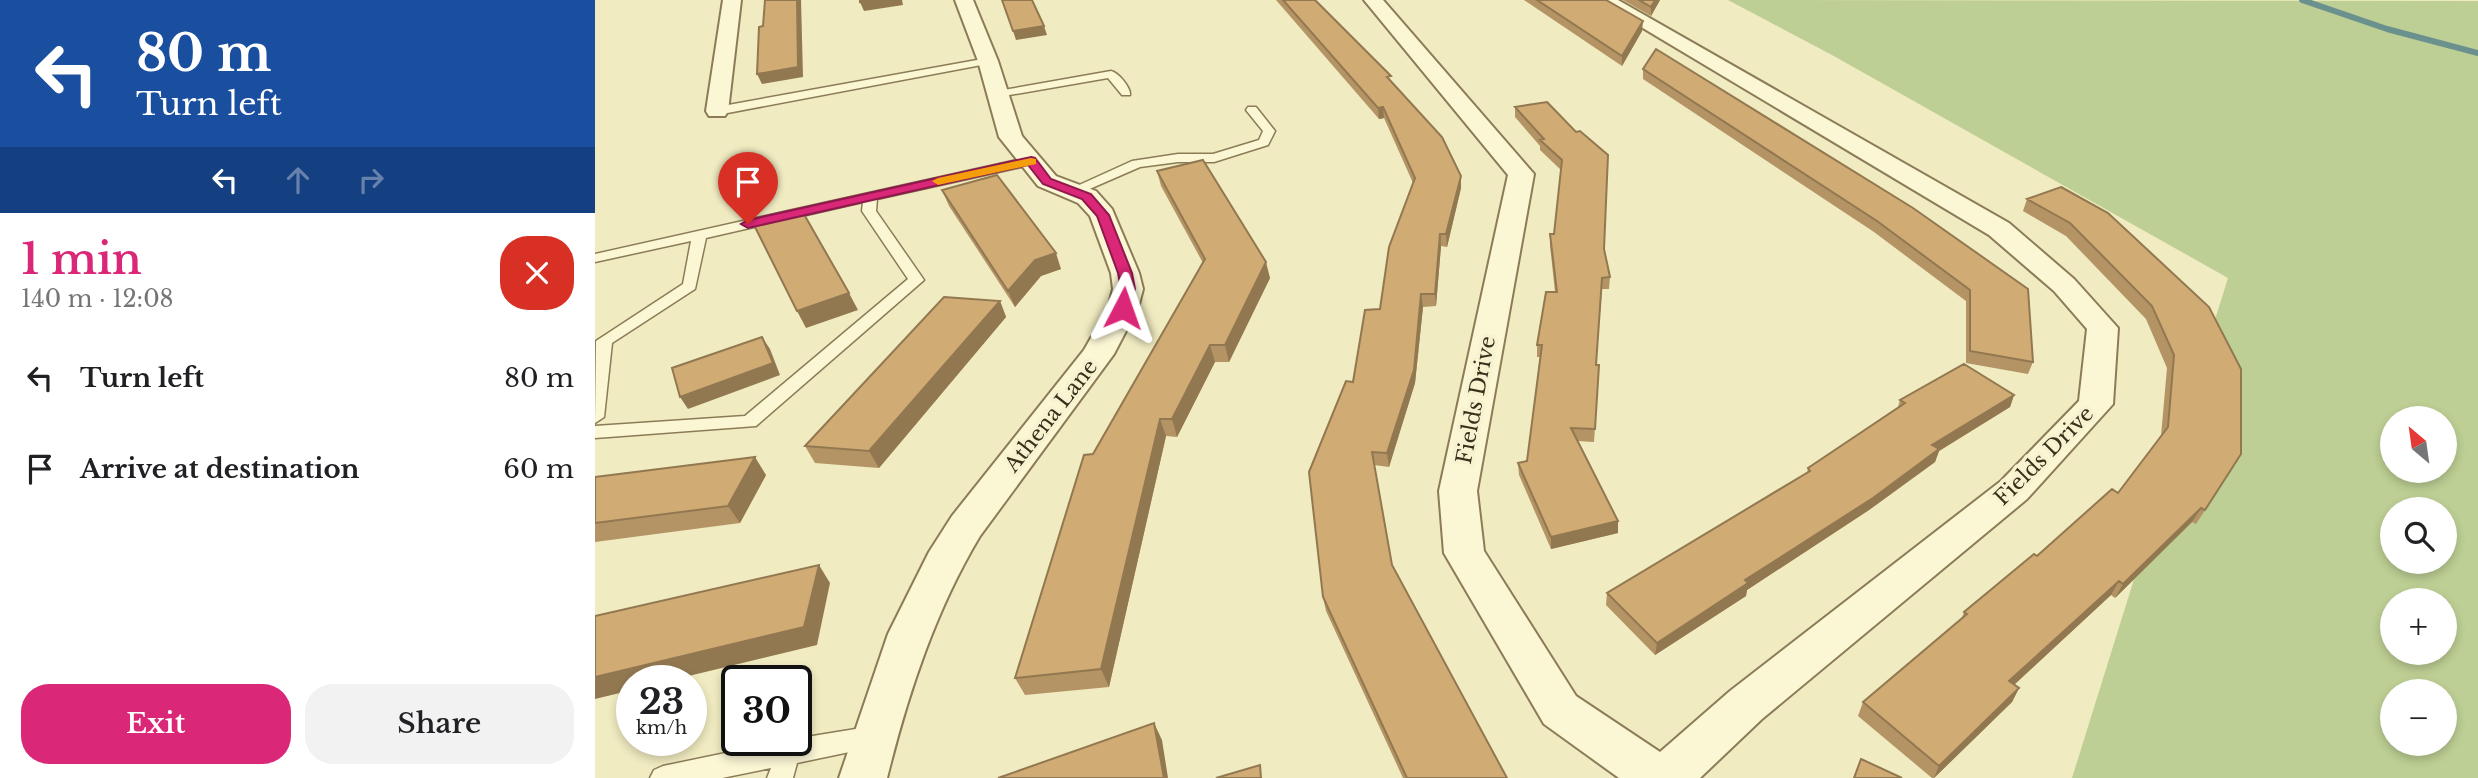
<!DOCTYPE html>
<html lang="en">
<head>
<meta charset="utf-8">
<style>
  body { margin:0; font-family:"Libre Baskerville",serif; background:#f2f2f2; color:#202124; height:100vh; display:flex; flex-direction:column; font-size:26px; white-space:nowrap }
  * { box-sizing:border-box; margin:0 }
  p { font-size:23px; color:#757577 }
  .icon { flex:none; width:38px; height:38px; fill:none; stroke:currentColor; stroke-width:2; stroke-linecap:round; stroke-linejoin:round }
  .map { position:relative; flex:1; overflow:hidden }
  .panel { display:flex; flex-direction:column; background:#fff; width:595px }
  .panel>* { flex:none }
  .top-card { background:#1a4fa0; color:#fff; overflow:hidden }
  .needle { width:46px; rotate:331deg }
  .fabs { position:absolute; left:1785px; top:406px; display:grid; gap:14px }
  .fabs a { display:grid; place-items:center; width:77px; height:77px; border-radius:50%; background:#fff; box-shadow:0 4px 10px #0003; font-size:35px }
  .speed { position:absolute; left:21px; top:665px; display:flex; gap:14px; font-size:35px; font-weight:700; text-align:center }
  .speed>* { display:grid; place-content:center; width:91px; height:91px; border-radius:50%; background:#fff; box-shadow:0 4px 10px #0003; line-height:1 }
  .speed small { font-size:18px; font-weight:400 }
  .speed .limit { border:4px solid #111; border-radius:10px; background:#fff; color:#111 }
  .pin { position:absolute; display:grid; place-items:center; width:60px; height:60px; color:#fff; margin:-72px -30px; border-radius:50% 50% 50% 0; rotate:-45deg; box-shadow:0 0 7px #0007 }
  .pin .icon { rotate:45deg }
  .me { position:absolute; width:77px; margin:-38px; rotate:4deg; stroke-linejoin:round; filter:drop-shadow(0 0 5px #0008) }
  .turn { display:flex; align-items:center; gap:24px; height:147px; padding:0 21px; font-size:32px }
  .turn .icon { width:91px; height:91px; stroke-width:2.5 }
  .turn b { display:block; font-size:49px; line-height:60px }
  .lanes { display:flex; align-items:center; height:66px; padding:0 21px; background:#0003; justify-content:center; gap:35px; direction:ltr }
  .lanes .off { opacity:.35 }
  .round { display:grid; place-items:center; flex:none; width:74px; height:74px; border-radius:28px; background:#f2f2f2 }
  .overview { display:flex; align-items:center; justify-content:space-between; height:119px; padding:0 21px }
  h1 { font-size:42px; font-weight:600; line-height:52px; color:#db2777 }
  .action { display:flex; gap:14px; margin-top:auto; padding:14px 21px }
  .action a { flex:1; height:80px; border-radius:28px; background:#db2777; color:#fff; font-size:28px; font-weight:600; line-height:80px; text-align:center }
  .action a+a { background:#f2f2f2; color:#202124 }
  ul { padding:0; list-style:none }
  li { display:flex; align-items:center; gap:21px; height:91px; padding:0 21px }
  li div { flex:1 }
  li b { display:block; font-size:26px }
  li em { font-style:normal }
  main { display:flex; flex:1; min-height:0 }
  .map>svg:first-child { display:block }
  .green { fill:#bdcf94; fill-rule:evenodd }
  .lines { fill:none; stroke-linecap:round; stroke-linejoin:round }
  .stream { stroke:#6a918e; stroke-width:6 }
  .service-casing { stroke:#8b7c57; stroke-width:3 }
  .minor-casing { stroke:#8b7c57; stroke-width:4 }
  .service { fill:#fbf6d4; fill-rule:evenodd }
  .minor { fill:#fbf6d4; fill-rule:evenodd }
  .wall { fill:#b49364 }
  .shaded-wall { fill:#927851 }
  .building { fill:#d1ab74; stroke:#927851; stroke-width:2 }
  .route { fill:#db2777; stroke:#8e194d; stroke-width:2 }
  .slow { fill:#f59e0b }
  .labels { text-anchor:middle; stroke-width:7; stroke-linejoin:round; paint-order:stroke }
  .street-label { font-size:21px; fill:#39301c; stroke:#f7f3d0 }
</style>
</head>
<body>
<main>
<section class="panel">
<div class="top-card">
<div class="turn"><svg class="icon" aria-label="left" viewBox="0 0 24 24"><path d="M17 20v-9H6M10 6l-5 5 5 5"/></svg><div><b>80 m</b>Turn left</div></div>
<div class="lanes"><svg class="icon" aria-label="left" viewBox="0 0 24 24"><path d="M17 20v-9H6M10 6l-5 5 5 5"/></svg><svg class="icon off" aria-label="ahead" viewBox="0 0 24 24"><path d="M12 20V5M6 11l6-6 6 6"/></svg><svg class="icon off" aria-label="right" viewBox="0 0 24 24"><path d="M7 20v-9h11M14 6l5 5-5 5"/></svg></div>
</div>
<div class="overview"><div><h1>1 min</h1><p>140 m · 12:08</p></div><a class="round" style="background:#d93025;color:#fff"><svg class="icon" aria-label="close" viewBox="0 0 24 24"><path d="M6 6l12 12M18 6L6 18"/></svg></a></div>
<ul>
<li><svg class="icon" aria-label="left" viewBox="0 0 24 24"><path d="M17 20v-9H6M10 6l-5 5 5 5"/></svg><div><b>Turn left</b></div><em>80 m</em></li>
<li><svg class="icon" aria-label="arrive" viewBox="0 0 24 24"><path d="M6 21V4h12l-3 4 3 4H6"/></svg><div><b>Arrive at destination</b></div><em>60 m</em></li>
</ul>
<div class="action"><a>Exit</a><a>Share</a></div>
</section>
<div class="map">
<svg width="1883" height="778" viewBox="0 0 1883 778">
  <rect width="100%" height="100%" fill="#f0ebc0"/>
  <!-- green -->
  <path class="green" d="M1133,0L1883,1V778H1477L1633,278L1237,55ZM1797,418H1850V471H1797ZM1797,509H1850V562H1797ZM1797,600H1850V653H1797ZM1797,691H1850V744H1797Z"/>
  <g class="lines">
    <!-- stream -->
    <path class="stream" d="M1707,0L1792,29L1883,53"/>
    <defs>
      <path id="service" d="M393,58L398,61L397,63L122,115L116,111L122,107Z
        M516,71C524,73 536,88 535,95H527L513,78L403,97L397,94L403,91Z
        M653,107H661L680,131L673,145L619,162H583L545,167L483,194L478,195L471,191L537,161L583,154H618L664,140L668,131L651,110Z
        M435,157L441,161L440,164L282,199L281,211L329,280L161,426L0,438V426L150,416L313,279L267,211L268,202L111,238L100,289L17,343L9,417L0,423L1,341L88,284L96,241L0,262V254Z
        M279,726L288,729L291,737L288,745L202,763L198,778H172L176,768L127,778H55L59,770L68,766L193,740Z"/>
      <path id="minor" d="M128,0H146L133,111L130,116H114L111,111Z
        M360,0H378L403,61L427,136L461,176L501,191L517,209L544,273L548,289L543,308L519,354L385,536C340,611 313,694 292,778H244L293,634L334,552L357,516L489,350L513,308L518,289L516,273L495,216L483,203L443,186L404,137L383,61Z
        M769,0H788L939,174L882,491L889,551L981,696L1065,752L1135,691L1406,481L1484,401L1492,329L1459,291L1394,235L1001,0H1023L1414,223L1479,279L1523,328L1518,404L1432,499L1167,719L1105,778H1024L949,724L849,553L844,491L913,175Z"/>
    </defs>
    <!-- service casing -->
    <use href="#service" class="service-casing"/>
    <!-- minor casing -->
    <use href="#minor" class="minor-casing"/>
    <!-- service -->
    <use href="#service" class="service"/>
    <!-- minor -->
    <use href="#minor" class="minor"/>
  </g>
  <!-- wall -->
  <path class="wall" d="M681,0H720L797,82L866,176V188L852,247L846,246L841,306L828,307L820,383L794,467L779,465L797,565L912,778H808L731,611L728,597L758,382L785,309L818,183L789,118L784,119Z
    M929,0H1011L1047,31L1027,66Z
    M1028,0H1065L1056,16Z
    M1048,69L1318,208L1438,362L1433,374L1371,363V301L1279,232L1048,79Z
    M952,102L1009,249L1015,277L1014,289H1007L1001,365H1004L999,442L982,441L1023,533L956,549L924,475L923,463L932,461L945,357H942V345L960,292L955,245V234H959L966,170L945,150V146L920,117V107Z
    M562,171L675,278L634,362H620L582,437L571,436L514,687L430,695L420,678L498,454L608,263L566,186Z
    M347,190L466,269L446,276L420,307L354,206Z
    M1432,199L1513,213L1638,468L1601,524L1597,522L1520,598L1516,595L1419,685L1424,688L1417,702L1339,778H1337L1263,716L1268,702L1367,618L1369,612L1523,493L1566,436L1572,368L1551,319L1471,236L1428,211Z
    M405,301L411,317L284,468L220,463L210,446Z
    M1419,395L1415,407L1344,451L1340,462L1274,510L1152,590L1151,596L1060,655L1011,605L1012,593L1212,473L1213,468L1303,407L1305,400Z
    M171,475L145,523L0,542V477Z"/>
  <!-- shaded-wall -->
  <path class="shaded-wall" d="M202,0H206L208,77L167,84L162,74Z
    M281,0H307L308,5L269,11L265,2Z
    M1060,0H1065L1056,16V7Z
    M1048,21L1047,31L1027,66V56Z
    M449,26L452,35L421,40L418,31Z
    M788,107L789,118L784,119L783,108Z
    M866,176V188L852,247L851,234Z
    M845,234L846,246L841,306L840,294Z
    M461,253L466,269L446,276L420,307L413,291L440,260Z
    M671,262L675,278L634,362L630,345Z
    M254,293L263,310L211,328L202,311Z
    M826,294L828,307L820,383L794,467L792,453Z
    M405,301L411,317L284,468L274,451Z
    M167,337L175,349L185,375L93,409L85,397Z
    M615,345L620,362L582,437L577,419Z
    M1419,395L1415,407L1344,451L1340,462L1274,510L1152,590L1151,596L1060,655L1062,643L1337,445Z
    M565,419L571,436L514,687L506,669Z
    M160,457L171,475L145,523L133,506Z
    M1606,508L1597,522L1520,598L1528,584Z
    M1023,521V533L956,549V537Z
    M224,565L235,583L222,645L73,681H37V690L0,699V677Z
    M1524,581L1516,595L1408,695L1414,681Z
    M1424,688L1417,702L1339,778L1344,766Z
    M559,723L567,740L573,778H569Z"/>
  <!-- building -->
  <path class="building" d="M170,0H202L203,67L162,74L164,27L168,26Z
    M265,0H281L265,2Z
    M407,0H437L449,26L418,31Z
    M688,0H720L796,76L792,77L847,137L866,176L851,234H845L840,294H826L819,370L792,453L777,452L797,565L912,778H812L728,597L714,472L751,381L758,382L770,310L785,309L794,247L820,178L788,107L783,108Z
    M942,0H1011L1048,21L1027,56Z
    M1044,0H1060L1056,7Z
    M1061,49L1318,208L1433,289L1438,362L1375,351V290L1282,221L1048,69Z
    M952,102L981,132L985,131L1013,155L1009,249L1015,277L1007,278L1001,365H1004L1000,429L976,428L1023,521L956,537L923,463L932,461L947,345H942L951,292H962L955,234H959L967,160L945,140L949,139L920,107Z
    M608,160L671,262L630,345H615L577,419H565L506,669L420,678L489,455L498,454L610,259L562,171Z
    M402,175L461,253L440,260L413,291L347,190Z
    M1466,187L1513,213L1614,307L1646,369V454L1610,510L1606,508L1528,584L1524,581L1414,681L1424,688L1344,766L1268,702L1372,614L1369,612L1439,554L1442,556L1517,489L1523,493L1573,427L1579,355L1557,306L1475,223L1432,199Z
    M206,209L254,293L202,311L158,223Z
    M349,297L405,301L274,451L210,446Z
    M167,337L178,363L85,397L77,368Z
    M1369,364L1419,395L1337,445L1344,449L1278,498L1150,580L1153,583L1062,643L1012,593L1215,471L1213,468L1310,403L1305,400Z
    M160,457L133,506L0,523V477Z
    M224,565L209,627L0,677V616Z
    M559,723L569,778H403Z
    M1266,759L1307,778H1259Z
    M665,765L666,778H621Z"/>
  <!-- route -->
  <path class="route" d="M436,157L440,158L456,179L496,194L514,215L537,273L540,289L533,311L528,312L521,308L526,289L523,273L502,216L487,199L448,184L433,165L153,228L146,224L153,220Z"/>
  <!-- slow -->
  <path class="slow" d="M436,158L441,159V164L343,185L337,181L343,178Z"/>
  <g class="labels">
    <!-- street labels -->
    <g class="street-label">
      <text transform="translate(881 400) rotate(-79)" y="7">Fields Drive</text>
      <text transform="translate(456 416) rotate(-52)" y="7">Athena Lane</text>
      <text transform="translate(1449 456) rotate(-45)" y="7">Fields Drive</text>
    </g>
  </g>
</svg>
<div class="fabs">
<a><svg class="needle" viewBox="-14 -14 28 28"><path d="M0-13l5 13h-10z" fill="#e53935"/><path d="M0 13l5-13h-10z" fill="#757577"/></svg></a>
<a><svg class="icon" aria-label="search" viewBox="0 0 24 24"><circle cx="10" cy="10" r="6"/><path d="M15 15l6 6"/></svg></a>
<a>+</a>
<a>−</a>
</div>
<div class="speed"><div>23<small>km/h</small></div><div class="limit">30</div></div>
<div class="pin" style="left:153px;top:224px;background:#d93025"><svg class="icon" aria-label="arrive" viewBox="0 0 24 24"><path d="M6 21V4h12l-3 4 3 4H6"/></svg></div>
<svg class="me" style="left:528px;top:308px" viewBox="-20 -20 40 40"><path d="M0-17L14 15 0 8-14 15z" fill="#db2777" stroke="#fff" stroke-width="4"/></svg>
</div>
</main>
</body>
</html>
